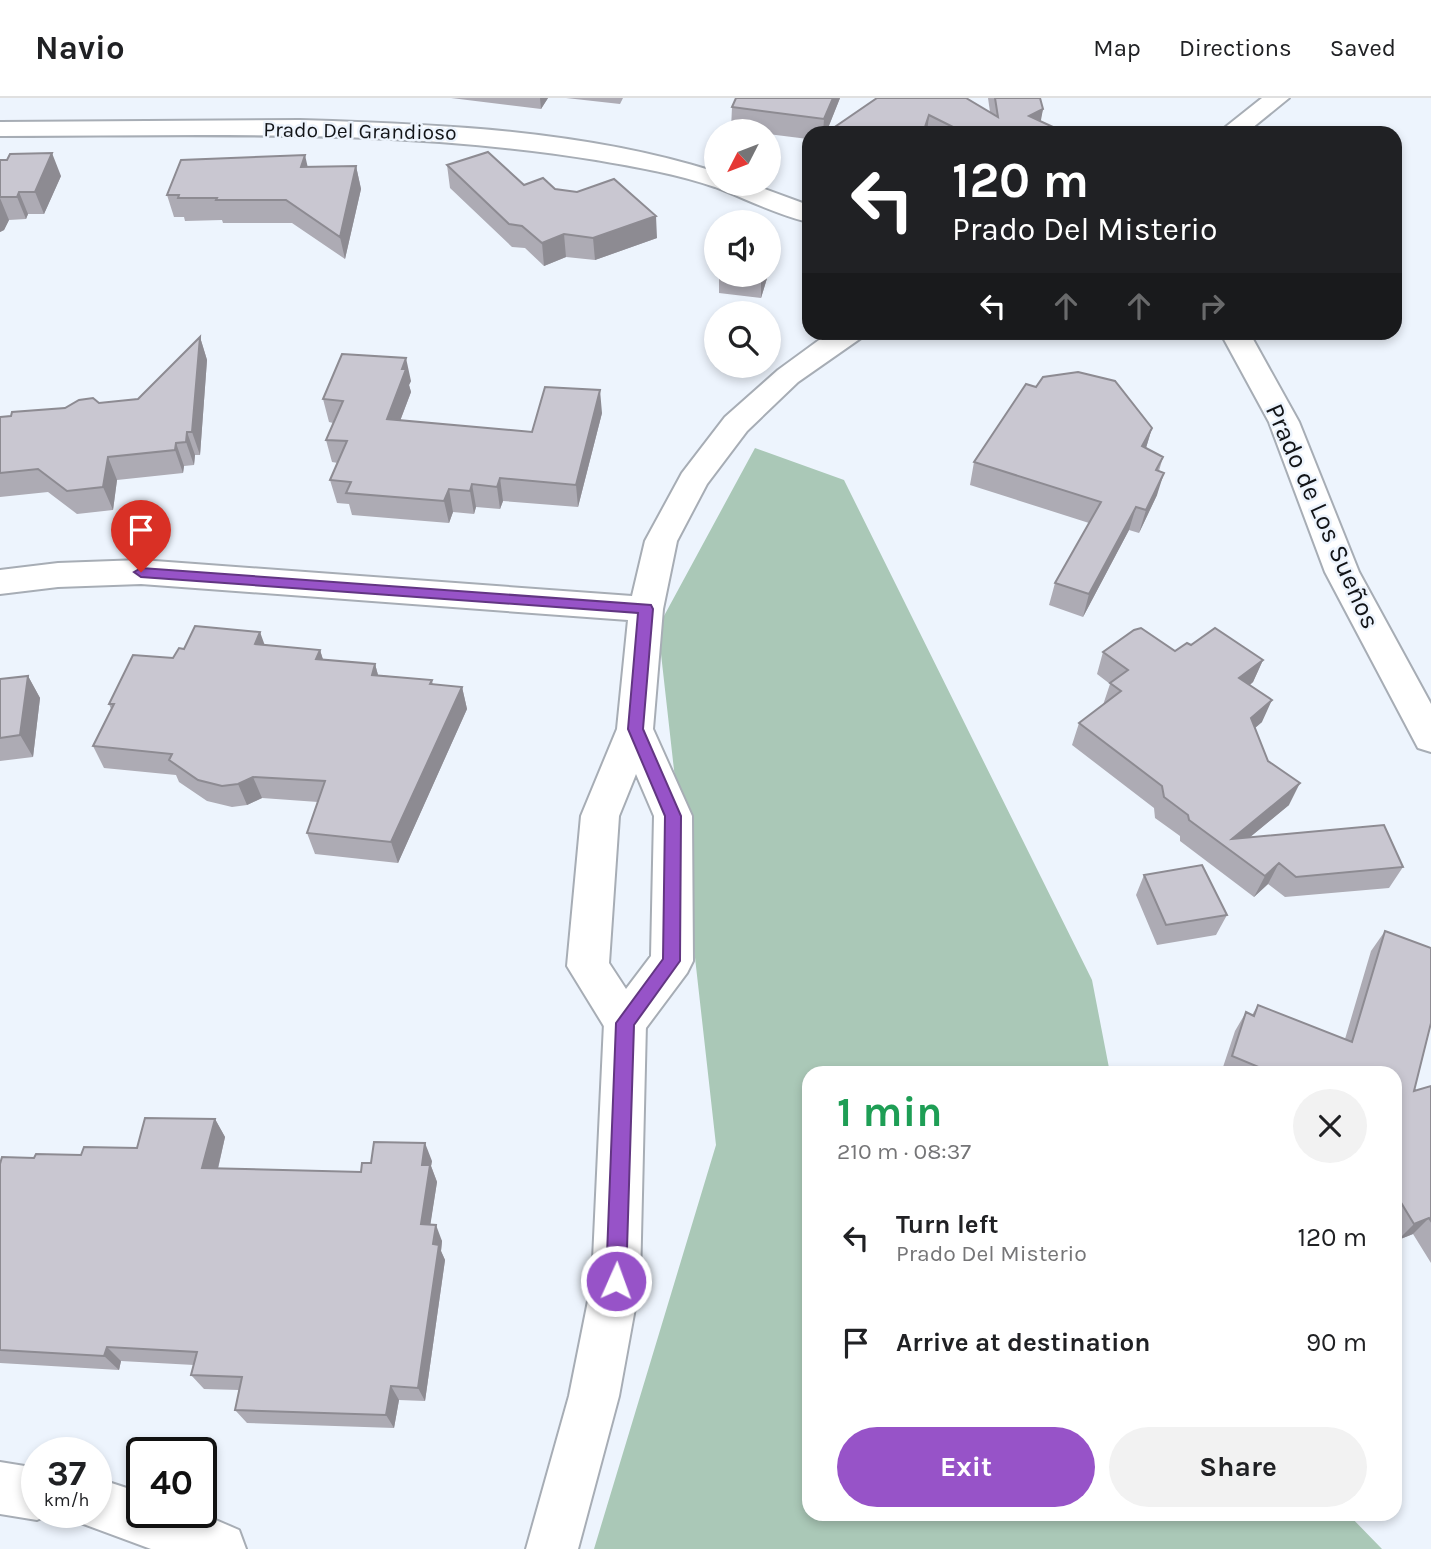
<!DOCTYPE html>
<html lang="en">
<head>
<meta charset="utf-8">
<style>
  body { margin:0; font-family:Karla,sans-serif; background:#f2f2f2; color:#202124; height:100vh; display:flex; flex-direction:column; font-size:26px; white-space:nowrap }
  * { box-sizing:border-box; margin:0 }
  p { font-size:23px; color:#757577 }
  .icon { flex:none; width:38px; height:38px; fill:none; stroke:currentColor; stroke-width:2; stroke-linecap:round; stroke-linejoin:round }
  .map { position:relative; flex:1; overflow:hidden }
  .sheet { position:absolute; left:802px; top:968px; width:600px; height:455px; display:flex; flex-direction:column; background:#fff; border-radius:21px; box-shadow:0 4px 10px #0003 }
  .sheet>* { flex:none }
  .banner { position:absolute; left:802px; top:28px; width:600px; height:214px; border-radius:21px; box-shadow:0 4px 10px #0003; background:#202124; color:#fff; overflow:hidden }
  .needle { width:46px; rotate:228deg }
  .buttons { position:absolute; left:704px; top:21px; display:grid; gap:14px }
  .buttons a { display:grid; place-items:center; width:77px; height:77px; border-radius:50%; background:#fff; box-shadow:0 4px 10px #0003; font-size:35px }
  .speed { position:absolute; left:21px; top:1339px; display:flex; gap:14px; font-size:35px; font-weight:700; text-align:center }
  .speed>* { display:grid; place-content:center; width:91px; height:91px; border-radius:50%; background:#fff; box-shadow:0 4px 10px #0003; line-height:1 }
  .speed small { font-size:18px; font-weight:400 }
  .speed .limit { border:4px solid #111; border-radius:10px; background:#fff; color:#111 }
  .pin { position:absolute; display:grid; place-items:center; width:60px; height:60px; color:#fff; margin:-72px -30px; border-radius:50% 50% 50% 0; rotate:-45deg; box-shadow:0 0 7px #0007 }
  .pin .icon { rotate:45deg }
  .me { position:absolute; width:77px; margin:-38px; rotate:2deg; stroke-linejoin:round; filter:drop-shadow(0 0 5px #0008) }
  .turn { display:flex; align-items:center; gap:24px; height:147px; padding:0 35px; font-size:32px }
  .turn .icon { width:91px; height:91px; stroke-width:2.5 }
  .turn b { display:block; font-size:49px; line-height:60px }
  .lanes { display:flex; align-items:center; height:66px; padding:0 35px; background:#0003; justify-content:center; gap:35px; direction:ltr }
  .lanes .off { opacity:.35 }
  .round { display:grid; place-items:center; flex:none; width:74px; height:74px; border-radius:37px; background:#f2f2f2 }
  .summary { display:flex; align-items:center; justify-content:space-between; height:119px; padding:0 35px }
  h1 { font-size:42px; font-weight:700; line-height:52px; color:#1e9e55 }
  .button { display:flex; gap:14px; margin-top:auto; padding:14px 35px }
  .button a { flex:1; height:80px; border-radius:42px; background:#9753c8; color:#fff; font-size:28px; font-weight:700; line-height:80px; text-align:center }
  .button a+a { background:#f2f2f2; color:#202124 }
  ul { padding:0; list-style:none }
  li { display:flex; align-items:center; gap:21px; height:105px; padding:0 35px }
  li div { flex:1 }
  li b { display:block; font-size:26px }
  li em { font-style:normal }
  header { display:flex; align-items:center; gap:42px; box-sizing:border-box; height:98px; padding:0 35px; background:#fff; border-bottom:2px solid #e0e0e0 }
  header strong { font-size:33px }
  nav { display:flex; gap:38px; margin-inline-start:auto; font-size:24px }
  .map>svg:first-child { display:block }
  .green { fill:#aac8b7 }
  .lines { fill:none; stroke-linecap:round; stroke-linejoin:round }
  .minor-casing { stroke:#a7adb5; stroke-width:4 }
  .tertiary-casing { stroke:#a7adb5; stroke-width:4 }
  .minor { fill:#fff; fill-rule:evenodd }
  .tertiary { fill:#fff; fill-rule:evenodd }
  .wall { fill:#adabb4 }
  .shaded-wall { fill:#8d8b92 }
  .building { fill:#c9c7d1; stroke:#8d8b92; stroke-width:2 }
  .route { fill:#9753c8; stroke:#623682; stroke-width:2 }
  .labels { text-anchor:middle; stroke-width:5; stroke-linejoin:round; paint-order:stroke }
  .far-street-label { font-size:21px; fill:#121417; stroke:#edf4fd }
  .street-label { font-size:26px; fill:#121417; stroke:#edf4fd }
</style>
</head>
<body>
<header>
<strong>Navio</strong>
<nav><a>Map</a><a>Directions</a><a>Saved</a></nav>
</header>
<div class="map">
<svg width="1431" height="1451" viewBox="0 0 1431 1451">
  <rect width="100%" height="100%" fill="#edf4fd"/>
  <!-- green -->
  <path class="green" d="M755,350L844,382L1092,882L1110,975H808V1416H1348L1382,1451H594L716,1047L658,529Z"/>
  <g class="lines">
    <defs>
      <path id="minor" d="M1262,0H1289L1246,35H1218Z
        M300,22C437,26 584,32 716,74V86H751L808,107V124C777,117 744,100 715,89C677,76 636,69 596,62C399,30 200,38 0,38V24Z
        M830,234H865L861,240L798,284L747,333L707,386L677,443L663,511L653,631L692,718L693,863L687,875L640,938L625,944L610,938L567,868L581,718L617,631L628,522L141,486L58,489L0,496V472L58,465L141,462L632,498L645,443L682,375L725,319L778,272ZM636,676L654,718L651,858L626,891L609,865L619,718Z
        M1220,234H1249L1299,324L1359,474L1431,606V654L1418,650L1325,474L1269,324Z
        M0,1364L37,1370V1414H55L37,1422L0,1416Z
        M96,1380L142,1395V1414H197L239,1432L246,1451H151L78,1424L73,1414H96Z"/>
      <path id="tertiary" d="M625,906L640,912L646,925L640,1183L619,1298L578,1451H526L569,1298L592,1183L604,925L610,912Z"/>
    </defs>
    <!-- minor casing -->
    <use href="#minor" class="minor-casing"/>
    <!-- tertiary casing -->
    <use href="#tertiary" class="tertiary-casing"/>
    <!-- minor -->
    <use href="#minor" class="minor"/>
    <!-- tertiary -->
    <use href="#tertiary" class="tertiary"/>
  </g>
  <!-- wall -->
  <path class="wall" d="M451,0H548L541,11Z
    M566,0H623L620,6Z
    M736,0H840L826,35L877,0L990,14L988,0H1040L1043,11L1040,23L1066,35H808V41L768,36V33H750L731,31L732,9Z
    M0,62H7L61,78L44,116H28L26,121L9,122L4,132L0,134Z
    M447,67L524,87L555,91L657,140L595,162L566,159L544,168L525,150L512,149L450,90Z
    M356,68L361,91L345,161L292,125H223L222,122L185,123L184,119H174L167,97L307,69Z
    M719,177H768L761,200L719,195Z
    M200,239L207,262L200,357H195L194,367L184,368L183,375L117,382L113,412L77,416L48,394L0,399V319L99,305L138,301Z
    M411,283L409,287L411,294L400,323L532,334L602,315L578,409L503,403L500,411L476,409L474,416L453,414L449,425L352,417L349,406L337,405L330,382L338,365L332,364L326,342L333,325L329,324L323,301Z
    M1036,289L1152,330L1146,350L1163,359L1159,373L1157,397L1139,435L1129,432L1083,519L1049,507L1055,485L1089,425L970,387L974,364Z
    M265,547L320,552L323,562L375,566L378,577L432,582L433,587L462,589L467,611L398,765L315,756L307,735L318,704L262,700L247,707L232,709L207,703L179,684L176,677L104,670L93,648L111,611L109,606L173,560L184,551Z
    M1191,547L1263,562L1253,584L1250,587L1262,624L1255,630L1268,663L1289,707L1250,739L1403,769L1389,790L1285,799L1268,786L1254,799L1180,743V738L1155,720L1154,710L1072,647L1079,625L1103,607L1110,586L1097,576L1103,554L1175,553Z
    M28,578L40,600L33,659L0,663V581Z
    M1144,777L1227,817L1216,837L1157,847L1136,797Z
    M1385,833L1414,993L1431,988V1165L1413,1136L1398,1142L1395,1136V975H1221L1235,933L1246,914L1252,917L1258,907L1345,941L1371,853Z
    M215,1021L225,1039L218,1071L361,1074L432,1063L431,1068L437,1084L430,1127L442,1143L441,1153L445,1162L425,1303L399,1302L394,1330L247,1325L235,1312L239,1292L204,1291L191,1277L194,1267L121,1263L119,1272L0,1265V1066L34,1060L81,1057L137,1050Z"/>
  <!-- shaded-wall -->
  <path class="shaded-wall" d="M540,0H548L541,11Z
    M833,0H840L826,35H823L824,21Z
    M1043,11L1039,33L1029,18Z
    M929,17L927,35H923Z
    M52,55L61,78L44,116L35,94Z
    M305,57L310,79L301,69Z
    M356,68L361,91L345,161L340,139Z
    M19,94L28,116L26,121L17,99Z
    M0,100L9,122L4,132L0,134Z
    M656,118L657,140L595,162L593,140Z
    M564,136L566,159L544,168L542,145Z
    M775,136L774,158L768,177V156Z
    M761,177H768L761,200Z
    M200,239L207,262L200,357L192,334Z
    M406,260L411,283L409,287L411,294L392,344L387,321L402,271Z
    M600,292L602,315L578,409L576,387Z
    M1152,330L1145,353L1142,348Z
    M187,334L195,357L194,367L186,344Z
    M176,345L184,368L183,375L175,352Z
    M108,359L117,382L113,412L103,389Z
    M1164,375L1157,397L1139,435L1146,412Z
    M500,380L503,403L500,411L497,389Z
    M472,386L476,409L474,416L470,393Z
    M449,391L453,414L449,425L444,403Z
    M1136,409L1129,432L1083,519L1089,496Z
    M260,534L268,556L255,546Z
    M320,552L327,574L316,561Z
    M1263,562L1253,584L1230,602L1239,580Z
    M375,566L381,588L372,577Z
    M28,578L40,600L33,659L20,637Z
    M462,589L467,611L398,765L391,744Z
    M1272,602L1262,624L1242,641L1251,620Z
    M253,679L262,700L247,707L238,686Z
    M1300,685L1289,707L1232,754V741Z
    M1279,765L1268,786L1254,799L1265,778Z
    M215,1021L225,1039L214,1087L202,1070Z
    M425,1045L432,1063L431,1068L437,1084L428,1142L421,1126L422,1067Z
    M1429,1120L1413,1136L1398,1142L1414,1126Z
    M436,1127L442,1143L441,1153L445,1162L425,1303L418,1290Z
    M107,1249L121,1263L119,1272L104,1258Z
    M391,1288L399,1302L394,1330L386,1317Z"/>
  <!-- building -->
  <path class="building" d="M736,0H833L824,21L732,9Z
    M877,0H966L998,19L995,0H1040L1043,11L1029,18L1066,35H965L929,17L923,35H826Z
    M488,54L524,87L543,80L555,91L577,94L614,81L656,118L593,140L564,136L542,145L522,128L509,126L447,67Z
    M52,55L35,94H19L17,99H0V62H7L10,56Z
    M305,57L301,69L356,68L340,139L286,102H216L217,100H178L179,97H167L181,62Z
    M768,135L775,136L768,156Z
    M200,239L192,334H187L186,344L176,345L175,352L108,359L103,389L67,393L38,371L0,375V319L11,318L12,314L65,310L79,302L93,300L99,305L138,301Z
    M342,256L406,260L402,271H406L387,321L532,334L545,289L600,292L576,387L500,380L497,389L472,386L470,393L449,391L444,403L346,395L351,384L330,382L347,343L326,342L343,303L323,301Z
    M1078,274L1115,283L1152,330L1142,348L1163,359L1156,372L1164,375L1146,412L1136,409L1089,496L1055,485L1101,404L974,364L1026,286L1036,289L1043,279Z
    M195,528L260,534L255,546L320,552L316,561L375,566L372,577L432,582L430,586L462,589L391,744L307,735L325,683L253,679L238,686L222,688L198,682L169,662L172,656L93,648L114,606H109L133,557L173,560L179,550L184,551Z
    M1141,530L1175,553L1187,545L1191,547L1215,530L1263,562L1239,580L1272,602L1251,620L1268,663L1300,685L1232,741L1384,727L1403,769L1296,779L1279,765L1265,778L1189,722L1188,717L1164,699L1162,688L1079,625L1121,593L1110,585L1128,572L1103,554L1134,532Z
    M28,578L20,637L0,640V581Z
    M1202,767L1227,817L1166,827L1144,777Z
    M1385,833L1431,850V925L1414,993L1431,988V1123L1429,1120L1414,1126L1400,1103L1395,1102V975H1273L1232,958L1246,914L1254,918L1258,907L1352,944Z
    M145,1020L215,1021L202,1070L361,1074L362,1065H371L374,1044L425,1045L422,1067H430L421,1126L436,1127L433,1146L439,1147L418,1290L391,1288L386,1317L235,1312L242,1279L191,1277L197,1254L107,1249L104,1258L0,1252V1066L2,1059L34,1060L36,1056L81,1057L84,1049L137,1050Z"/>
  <!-- route -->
  <path class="route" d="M141,470L651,507L653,511L643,631L681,718L680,863L634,927L626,1183L623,1190L616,1193L609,1190L606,1183L616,925L663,861L665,718L628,631L638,515L141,479L134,474Z"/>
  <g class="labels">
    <!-- far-street labels -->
    <g class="far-street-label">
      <text transform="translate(360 33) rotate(1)" y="7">Prado Del Grandioso</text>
    </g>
    <!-- street labels -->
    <g class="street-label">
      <text transform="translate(1323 418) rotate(66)" y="9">Prado de Los Sueños</text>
    </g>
  </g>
</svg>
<div class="buttons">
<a><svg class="needle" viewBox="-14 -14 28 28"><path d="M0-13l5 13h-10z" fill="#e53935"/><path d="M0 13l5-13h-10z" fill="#757577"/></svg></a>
<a><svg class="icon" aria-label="sound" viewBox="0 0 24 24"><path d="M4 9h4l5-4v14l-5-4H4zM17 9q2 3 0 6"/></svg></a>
<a><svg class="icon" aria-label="search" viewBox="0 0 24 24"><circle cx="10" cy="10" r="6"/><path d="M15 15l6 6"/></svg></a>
</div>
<div class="speed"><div>37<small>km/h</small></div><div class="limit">40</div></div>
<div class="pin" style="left:141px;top:474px;background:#d93025"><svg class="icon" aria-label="arrive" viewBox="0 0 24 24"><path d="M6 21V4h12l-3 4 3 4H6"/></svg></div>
<svg class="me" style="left:616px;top:1183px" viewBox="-20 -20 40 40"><circle r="17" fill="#9753c8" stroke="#fff" stroke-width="3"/><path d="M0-11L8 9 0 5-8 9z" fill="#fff"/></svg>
<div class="banner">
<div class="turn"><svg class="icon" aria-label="left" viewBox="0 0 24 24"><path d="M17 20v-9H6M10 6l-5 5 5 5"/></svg><div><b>120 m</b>Prado Del Misterio</div></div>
<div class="lanes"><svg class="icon" aria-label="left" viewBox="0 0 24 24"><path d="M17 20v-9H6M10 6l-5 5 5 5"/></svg><svg class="icon off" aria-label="ahead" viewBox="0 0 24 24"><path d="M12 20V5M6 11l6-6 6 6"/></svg><svg class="icon off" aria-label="ahead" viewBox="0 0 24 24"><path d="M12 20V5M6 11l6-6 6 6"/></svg><svg class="icon off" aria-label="right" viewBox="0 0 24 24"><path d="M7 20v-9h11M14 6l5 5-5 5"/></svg></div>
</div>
<section class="sheet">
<div class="summary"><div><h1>1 min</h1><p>210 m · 08:37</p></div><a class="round"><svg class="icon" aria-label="close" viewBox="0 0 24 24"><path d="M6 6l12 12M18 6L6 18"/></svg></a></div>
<ul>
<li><svg class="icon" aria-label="left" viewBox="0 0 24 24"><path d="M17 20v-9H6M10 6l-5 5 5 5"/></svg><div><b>Turn left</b><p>Prado Del Misterio</p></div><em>120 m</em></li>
<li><svg class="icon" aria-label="arrive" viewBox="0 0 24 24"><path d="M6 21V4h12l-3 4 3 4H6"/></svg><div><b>Arrive at destination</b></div><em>90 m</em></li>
</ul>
<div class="button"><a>Exit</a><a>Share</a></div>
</section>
</div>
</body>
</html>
